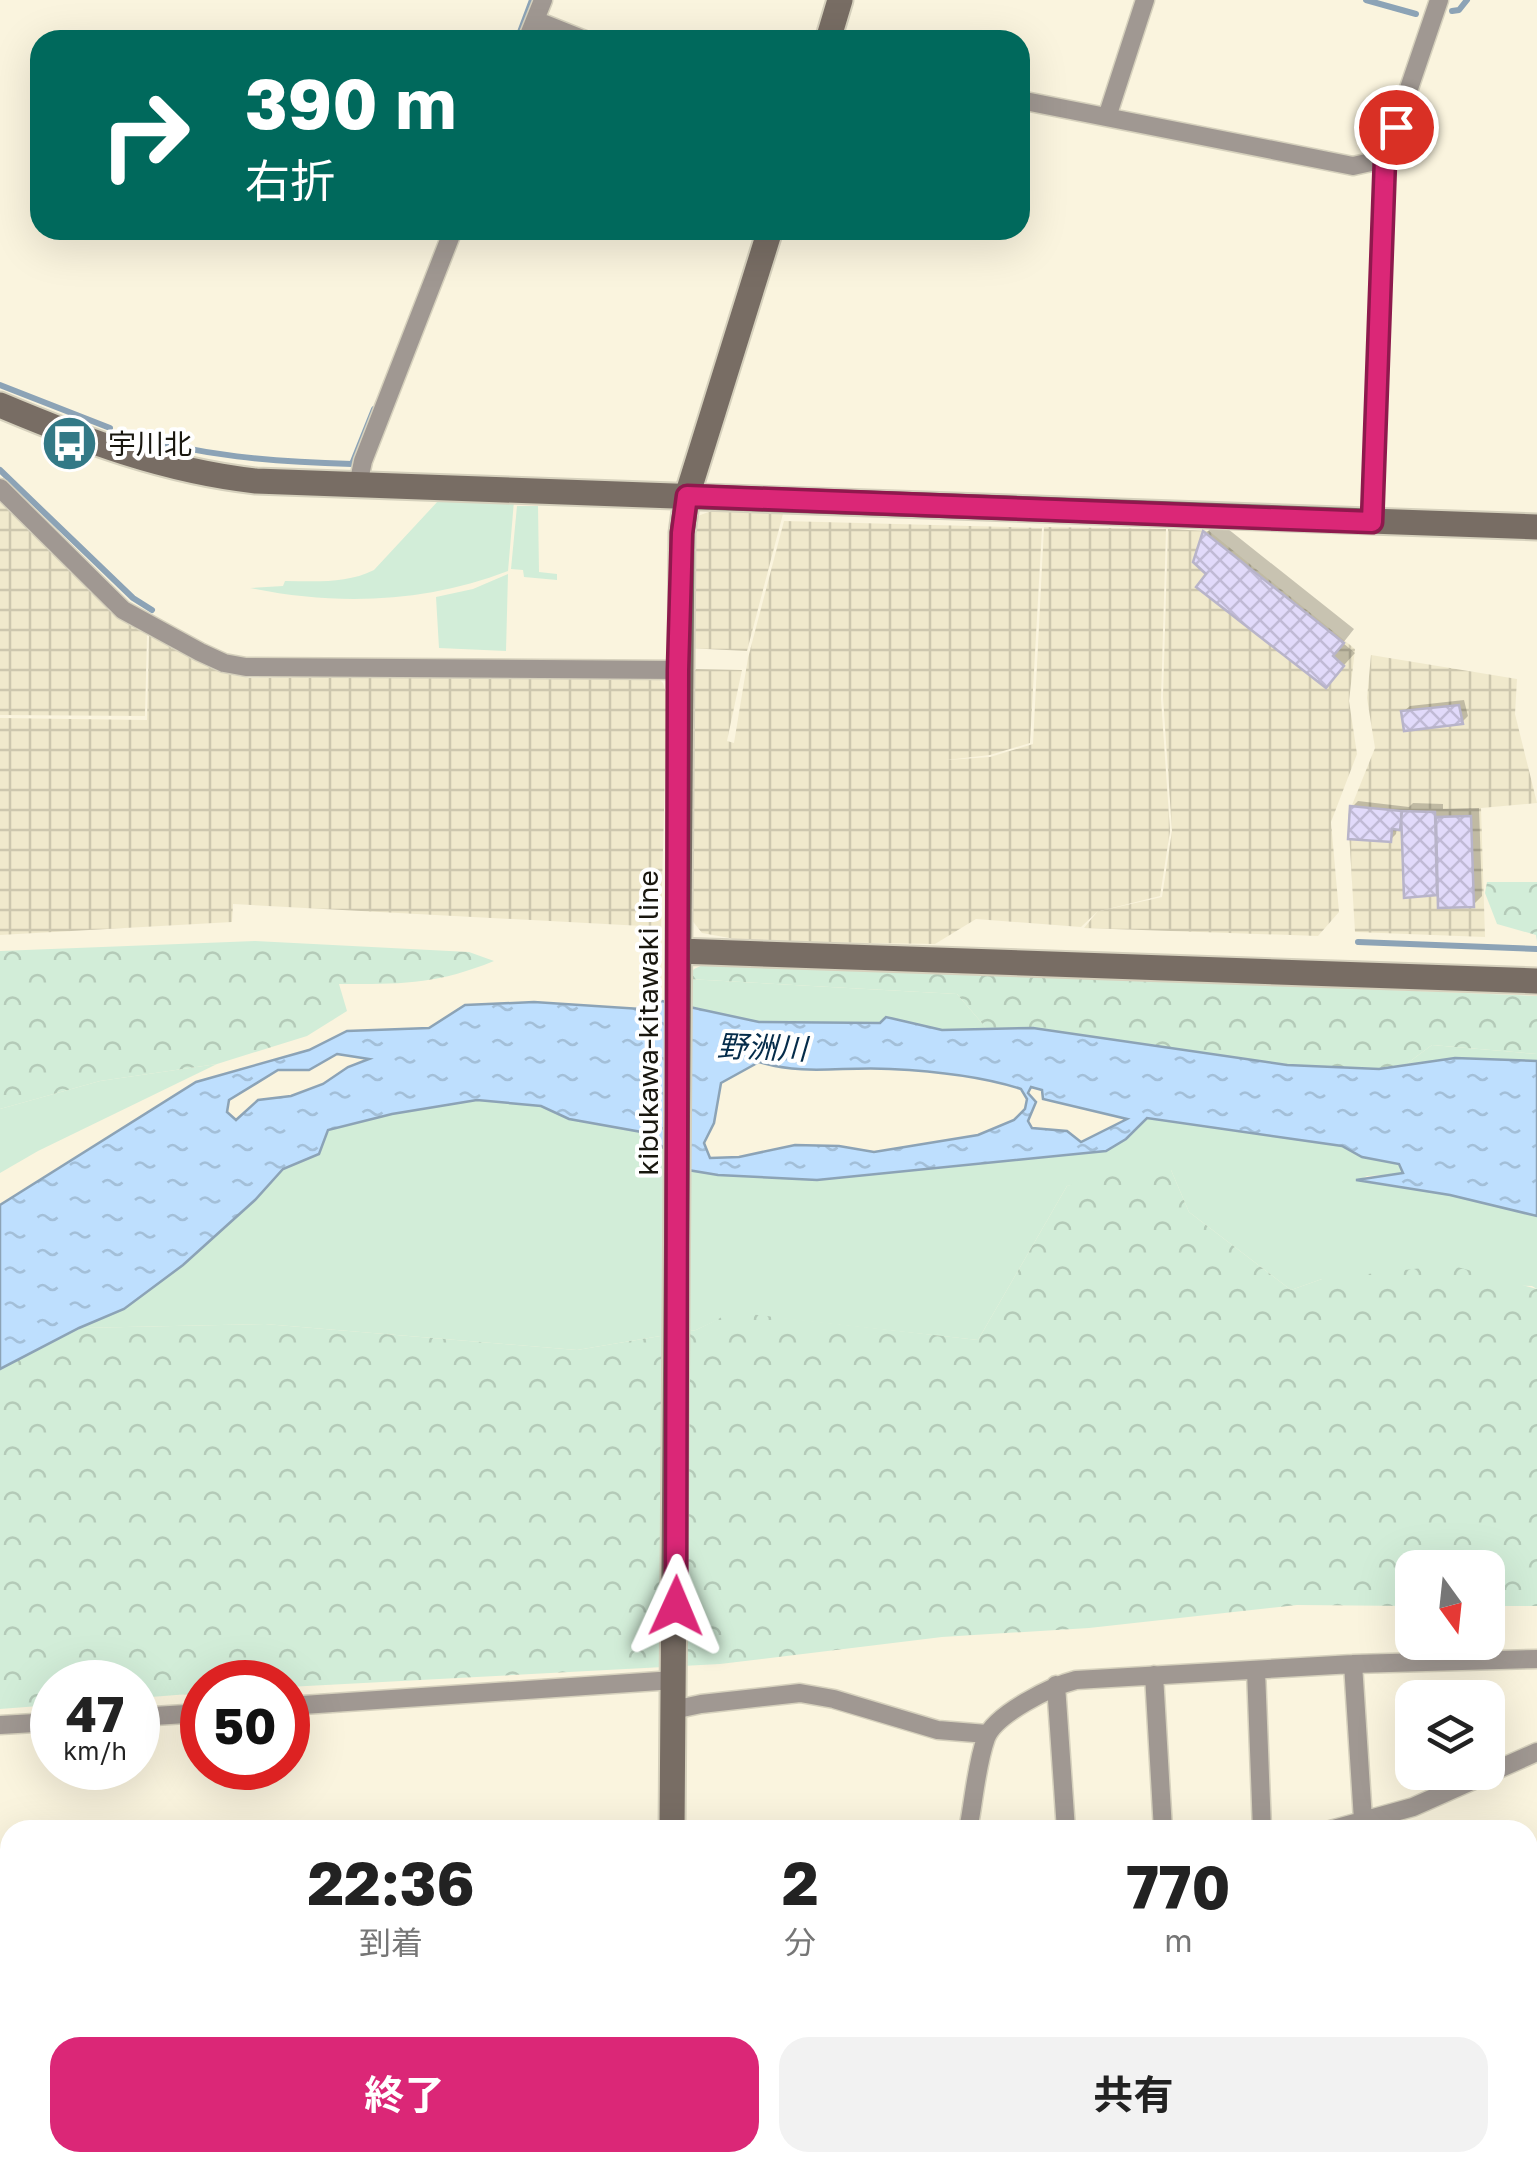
<!DOCTYPE html>
<html lang="ja">
<head>
<meta charset="utf-8">
<style>
  body { margin:0; font-family:"Golos Text","Noto Sans JP",sans-serif; background:#f2f2f2; color:#222; height:100vh; display:flex; flex-direction:column; font-size:38px; white-space:nowrap }
  * { box-sizing:border-box; margin:0 }
  p { font-size:32px; color:#767676 }
  .icon { flex:none; width:55px; height:55px; fill:none; stroke:currentColor; stroke-width:2; stroke-linecap:round; stroke-linejoin:round }
  .map { position:relative; flex:1; overflow:hidden }
  .drawer { position:absolute; left:0px; top:1820px; width:1538px; height:352px; display:flex; flex-direction:column; background:#fff; border-radius:30px 30px 0 0; box-shadow:0 10px 40px #0002 }
  .drawer>* { flex:none }
  .top-card { position:absolute; left:30px; top:30px; width:1000px; height:210px; border-radius:30px; box-shadow:0 10px 40px #0002; background:#00695c; color:#fff; overflow:hidden }
  .needle { width:65px; rotate:165deg }
  .tools { position:absolute; left:1395px; top:1550px; display:grid; gap:20px }
  .tools a { display:grid; place-items:center; width:110px; height:110px; border-radius:20px; background:#fff; box-shadow:0 10px 40px #0002; font-size:50px }
  .speed { position:absolute; left:30px; top:1660px; display:flex; gap:20px; font-size:50px; font-weight:700; text-align:center }
  .speed>* { display:grid; place-content:center; width:130px; height:130px; border-radius:50%; background:#fff; box-shadow:0 10px 40px #0002; line-height:1 }
  .speed small { font-size:25px; font-weight:400 }
  .speed .limit { border:15px solid #d22; background:#fff; color:#111 }
  .pin { position:absolute; display:grid; place-items:center; width:85px; height:85px; color:#fff; margin:-42px; border:5px solid #fff; border-radius:50%; box-shadow:0 2px 10px #0007 }
  .me { position:absolute; width:110px; margin:-55px; rotate:1deg; stroke-linejoin:round; filter:drop-shadow(0 0 8px #0008) }
  .turn { display:flex; align-items:center; gap:35px; height:210px; padding:0 50px; font-size:45px }
  .turn .icon { width:130px; height:130px; stroke-width:2.5 }
  .turn b { display:block; font-size:70px; line-height:85px }
  .eta { display:flex; justify-content:space-evenly; align-items:center; height:170px; text-align:center }
  .eta b { font-size:60px; font-weight:700; line-height:70px }
  .button { display:flex; gap:20px; margin-top:auto; padding:20px 50px }
  .button a { flex:1; height:115px; border-radius:30px; background:#db2777; color:#fff; font-size:40px; font-weight:700; line-height:115px; text-align:center }
  .button a+a { background:#f2f2f2; color:#222 }
  .map>svg:first-child { display:block }
  .industrial { fill:url(#industrial-grid) }
  .grass { fill:#d2edd8 }
  .forest { fill:url(#forest-crowns) }
  .water { fill:url(#water-ripples); stroke:#8ca3b6; stroke-width:2.5; fill-rule:evenodd }
  .shadow { fill:#0003 }
  .lines { fill:none; stroke-linecap:round; stroke-linejoin:round }
  .stream { stroke:#8ca3b6; stroke-width:6 }
  .building { fill:url(#building-cross-hatch); stroke:#b8b4c9; stroke-width:2.5 }
  .street-casing { stroke:#d6d1bd; stroke-width:21 }
  .secondary-casing { stroke:#d6d1bd; stroke-width:29 }
  .street { stroke:#a09892; stroke-width:18 }
  .secondary { stroke:#786d64; stroke-width:25 }
  .route-casing { stroke:#8e194d; stroke-width:25 }
  .route { stroke:#db2777; stroke-width:18 }
  .labels { text-anchor:middle; stroke-width:8; stroke-linejoin:round; paint-order:stroke }
  .poi-label { font-size:28px; fill:#19170f; stroke:#fff; text-anchor:start }
  .street-label { font-size:28px; fill:#19170f; stroke:#fff }
  .water-label { font-size:30px; font-style:italic; fill:#052c4a; stroke:#fff }
</style>
</head>
<body>
<div class="map">
<svg width="1537" height="2172" viewBox="0 0 1537 2172">
  <defs>
    <pattern id="industrial-grid" width="8" height="8" patternUnits="userSpaceOnUse" patternTransform="scale(2.5)"><rect width="8" height="8" fill="#f0e9cc"/><path d="M0 4h8M4 0v8" fill="none" stroke="#cdc7ae"/></pattern>
    <pattern id="forest-crowns" width="20" height="18" patternUnits="userSpaceOnUse" patternTransform="scale(2.5)"><rect width="20" height="18" fill="#d2edd8"/><path d="M2 6a3 3 0 1 1 6 0M12 15a3 3 0 1 1 6 0" fill="none" stroke="#b4cab8"/></pattern>
    <pattern id="water-ripples" width="26" height="14" patternUnits="userSpaceOnUse" patternTransform="scale(2.5)"><rect width="26" height="14" fill="#bedffe"/><path d="M2 4q2-2 4 0t4 0M15 11q2-2 4 0t4 0" fill="none" stroke="#a3bfd8"/></pattern>
    <pattern id="building-cross-hatch" width="8" height="8" patternUnits="userSpaceOnUse" patternTransform="scale(2.5)"><rect width="8" height="8" fill="#e1dafa"/><path d="M0 0l8 8M0 8l8-8" fill="none" stroke="#c0bad5"/></pattern>
  </defs>
  <rect width="100%" height="100%" fill="#faf4de"/>
  <!-- industrial -->
  <path class="industrial" d="M0,501L116,617L147,635L145,716L0,715Z
    M722,507L784,510L747,651L686,648L695,517Z
    M784,521L1042,528L1030,743L990,755L947,760L990,757L1033,744L1044,527L1166,529L1161,699L1170,831L1160,896L1100,911L1162,897L1172,831L1163,697L1168,529L1209,531L1355,649L1349,701L1357,754L1331,822L1339,912L1318,936L1084,928L1098,911L1081,927L976,919L935,944L746,941L702,933L687,914L689,677L696,669L742,670L727,741L734,743L748,658Z
    M149,634L223,673L248,678L657,677L663,683L667,696L661,927L233,904L232,922L0,935V718L147,720Z
    M1371,655L1517,679L1515,714L1537,803L1481,808L1485,937L1355,932L1348,815L1375,748L1367,698Z"/>
  <!-- grass -->
  <path class="grass" d="M439,500L514,501L508,571C425,603 337,606 250,588L283,586L285,581C316,581 346,584 374,570Z
    M517,506H538L539,572L557,574V580L524,577L523,570L511,569Z
    M508,574L506,651L439,648L436,597L473,589Z
    M688,979L957,994L987,1029L942,1030L886,1017L880,1023L759,1022L688,1009Z
    M1432,1045L1537,1054V1061L1455,1058L1405,1065Z
    M217,1064L38,1151L0,1173V1109L100,1081Z
    M477,1100L541,1106L569,1119L647,1133L689,1170L718,1175L817,1180L1105,1151L1126,1139L1147,1118L1342,1146L1362,1157L1399,1164L1404,1174L1367,1176L1359,1180L1450,1195L1537,1216V1289L1532,1286L1322,1279L1291,1290L1189,1212L1171,1170L1067,1186L978,1340L732,1313L696,1330L577,1350L265,1324L79,1328L124,1309L183,1265L255,1200L283,1169L319,1154L327,1130L392,1114Z"/>
  <!-- forest -->
  <path class="forest" d="M1487,882H1537V942L1536,935L1497,924L1485,893Z
    M255,941L469,952L494,961C435,985 401,984 339,984L347,1011L307,1036L217,1064L100,1081L0,1109V951Z
    M709,962L1537,996V1054L1432,1045L1405,1065L1379,1069L1287,1065L1033,1028L987,1029L957,994L688,979L694,969Z
    M1138,1167L1171,1170L1189,1212L1291,1290L1322,1279L1450,1265L1537,1289V1606H1488V1568H1412V1606L1297,1605L1089,1628L942,1637L720,1664L288,1687V1682H202V1693L138,1698V1682H52V1705L0,1709V1369L79,1328L265,1324L577,1350L696,1330L732,1312L978,1340L1067,1186Z"/>
  <!-- water -->
  <path class="water" d="M657,1000L759,1022L880,1023L886,1017L942,1030L1033,1028L1287,1065L1379,1069L1455,1058L1537,1061V1216L1450,1195L1356,1180L1403,1173L1399,1164L1362,1157L1342,1146L1147,1118L1126,1139L1106,1151L817,1180L718,1175L688,1170L647,1133L569,1119L541,1106L477,1100L392,1114L328,1130L319,1154L283,1169L255,1200L183,1265L124,1309L79,1328L0,1369V1205L196,1082L309,1050L347,1031L429,1028L465,1005L534,1002L641,1009ZM337,1054L369,1059L348,1067L323,1084L291,1096L258,1100L236,1120L227,1112L229,1100L278,1070H309ZM759,1062C806,1076 843,1066 890,1069C933,1071 981,1076 1021,1089L1027,1099L1025,1109L1014,1120L978,1135L874,1152L839,1146L795,1145L739,1157L710,1158L704,1143L714,1123L721,1083ZM1031,1087L1042,1090L1043,1099L1127,1119L1081,1142L1067,1131L1032,1128L1028,1121L1036,1102L1028,1093Z"/>
  <!-- shadow -->
  <path class="shadow" d="M1218,521L1354,629L1343,643L1355,653L1326,685L1196,561L1206,533Z
    M1464,700L1468,716L1462,722L1404,711L1410,706Z
    M1358,801L1409,807L1413,803L1443,804V809L1479,808L1482,896L1473,905L1440,893L1406,895L1404,823L1397,827L1396,834L1390,840L1352,807Z"/>
  <g class="lines">
    <!-- stream -->
    <path class="stream" d="M1366,0L1416,14
      M1452,11L1459,10L1467,0
      M517,40L532,0
      M0,385L110,428
      M125,433C199,456 274,462 352,464L374,409
      M0,470L133,598L152,610
      M1358,942L1537,949"/>
  </g>
  <!-- building -->
  <path class="building" d="M1203,531L1344,643L1333,656L1344,666L1326,688L1196,587L1206,574L1193,562Z
    M1459,705L1463,724L1404,731L1401,711Z
    M1350,806L1402,811L1400,830L1392,829L1391,842L1348,839Z
    M1401,811L1435,812L1437,895L1404,898Z
    M1471,816L1474,907L1438,908L1436,817Z"/>
  <g class="lines">
    <defs>
      <path id="street" d="M535,20L585,40
        M527,40L543,0
        M1020,100L1353,166L1385,159
        M1107,117L1145,0
        M358,485L363,461L453,230
        M0,488L123,610L200,652L224,663L246,667L679,670
        M1372,521L1385,159L1439,0
        M1353,1664L1363,1820
        M1256,1670L1262,1830
        M1154,1675L1163,1830
        M1056,1685L1066,1830
        M288,1706L674,1680
        M673,1710L701,1704L800,1693L834,1699L938,1730L987,1734
        M138,1717L202,1713
        M0,1725L52,1722
        M968,1830C974,1801 976,1766 986,1738C995,1714 1052,1686 1076,1680L1353,1664L1537,1659
        M1330,1830L1413,1807L1537,1752
        M0,1893L10,1895
        M1528,1986L1537,1955
        M951,2162L953,2172
        M672,2172V2162
        M1470,2172L1473,2162"/>
      <path id="secondary" d="M828,40L840,0
        M0,405C83,440 165,471 256,481L1537,527
        M679,951L1537,981
        M672,1830L682,533L687,496L770,230
        M1528,1939L1537,1942
        M455,2172L465,2162"/>
    </defs>
    <!-- street casing -->
    <use href="#street" class="street-casing"/>
    <!-- secondary casing -->
    <use href="#secondary" class="secondary-casing"/>
    <!-- street -->
    <use href="#street" class="street"/>
    <!-- secondary -->
    <use href="#secondary" class="secondary"/>
  </g>
  <g class="lines">
    <defs>
      <path id="route" d="M676,1606L678,670L682,533L687,496L1372,522L1385,159L1396,127"/>
    </defs>
    <!-- route casing -->
    <use href="#route" class="route-casing"/>
    <!-- route -->
    <use href="#route" class="route"/>
  </g>
  <!-- icons -->
  <defs>
    <symbol id="bus-disc" viewBox="-11 -11 22 22"><circle r="9.5" fill="#337986" stroke="#fff"/><path d="M-5-6H5V4H4V6H2V4H-2V6H-4V4H-5ZM-3.5-4V0h7V-4ZM-3.5 1.2v1.5H-2V1.2ZM2 1.2v1.5H3.5V1.2Z" fill="#fff"/></symbol>
  </defs>
  <g fill-rule="evenodd">
    <use href="#bus-disc" x="38" y="412" width="63" height="63"/>
  </g>
  <g class="labels">
    <!-- poi labels -->
    <g class="poi-label">
      <text x="108" y="454">宇川北</text>
    </g>
    <!-- street labels -->
    <g class="street-label">
      <text transform="translate(648 1023) rotate(-90)" y="10">kibukawa-kitawaki line</text>
    </g>
    <!-- water labels -->
    <g class="water-label">
      <text transform="translate(762 1048) rotate(2)" y="10">野洲川</text>
    </g>
  </g>
</svg>
<div class="tools">
<a><svg class="needle" viewBox="-14 -14 28 28"><path d="M0-13l5 13h-10z" fill="#e53935"/><path d="M0 13l5-13h-10z" fill="#767676"/></svg></a>
<a><svg class="icon" aria-label="layers" viewBox="0 0 24 24"><path d="M12 4l9 5-9 5-9-5zM3 14l9 5 9-5"/></svg></a>
</div>
<div class="speed"><div>47<small>km/h</small></div><div class="limit">50</div></div>
<div class="pin" style="left:1396px;top:127px;background:#d93025"><svg class="icon" aria-label="arrive" viewBox="0 0 24 24"><path d="M6 21V4h12l-3 4 3 4H6"/></svg></div>
<svg class="me" style="left:676px;top:1606px" viewBox="-20 -20 40 40"><path d="M0-17L14 15 0 8-14 15z" fill="#db2777" stroke="#fff" stroke-width="4"/></svg>
<div class="top-card">
<div class="turn"><svg class="icon" aria-label="right" viewBox="0 0 24 24"><path d="M7 20v-9h11M14 6l5 5-5 5"/></svg><div><b>390 m</b>右折</div></div>
</div>
<section class="drawer">
<div class="eta">
<div><b>22:36</b><p>到着</p></div>
<div><b>2</b><p>分</p></div>
<div><b>770</b><p>m</p></div>
</div>
<div class="button"><a>終了</a><a>共有</a></div>
</section>
</div>
</body>
</html>
